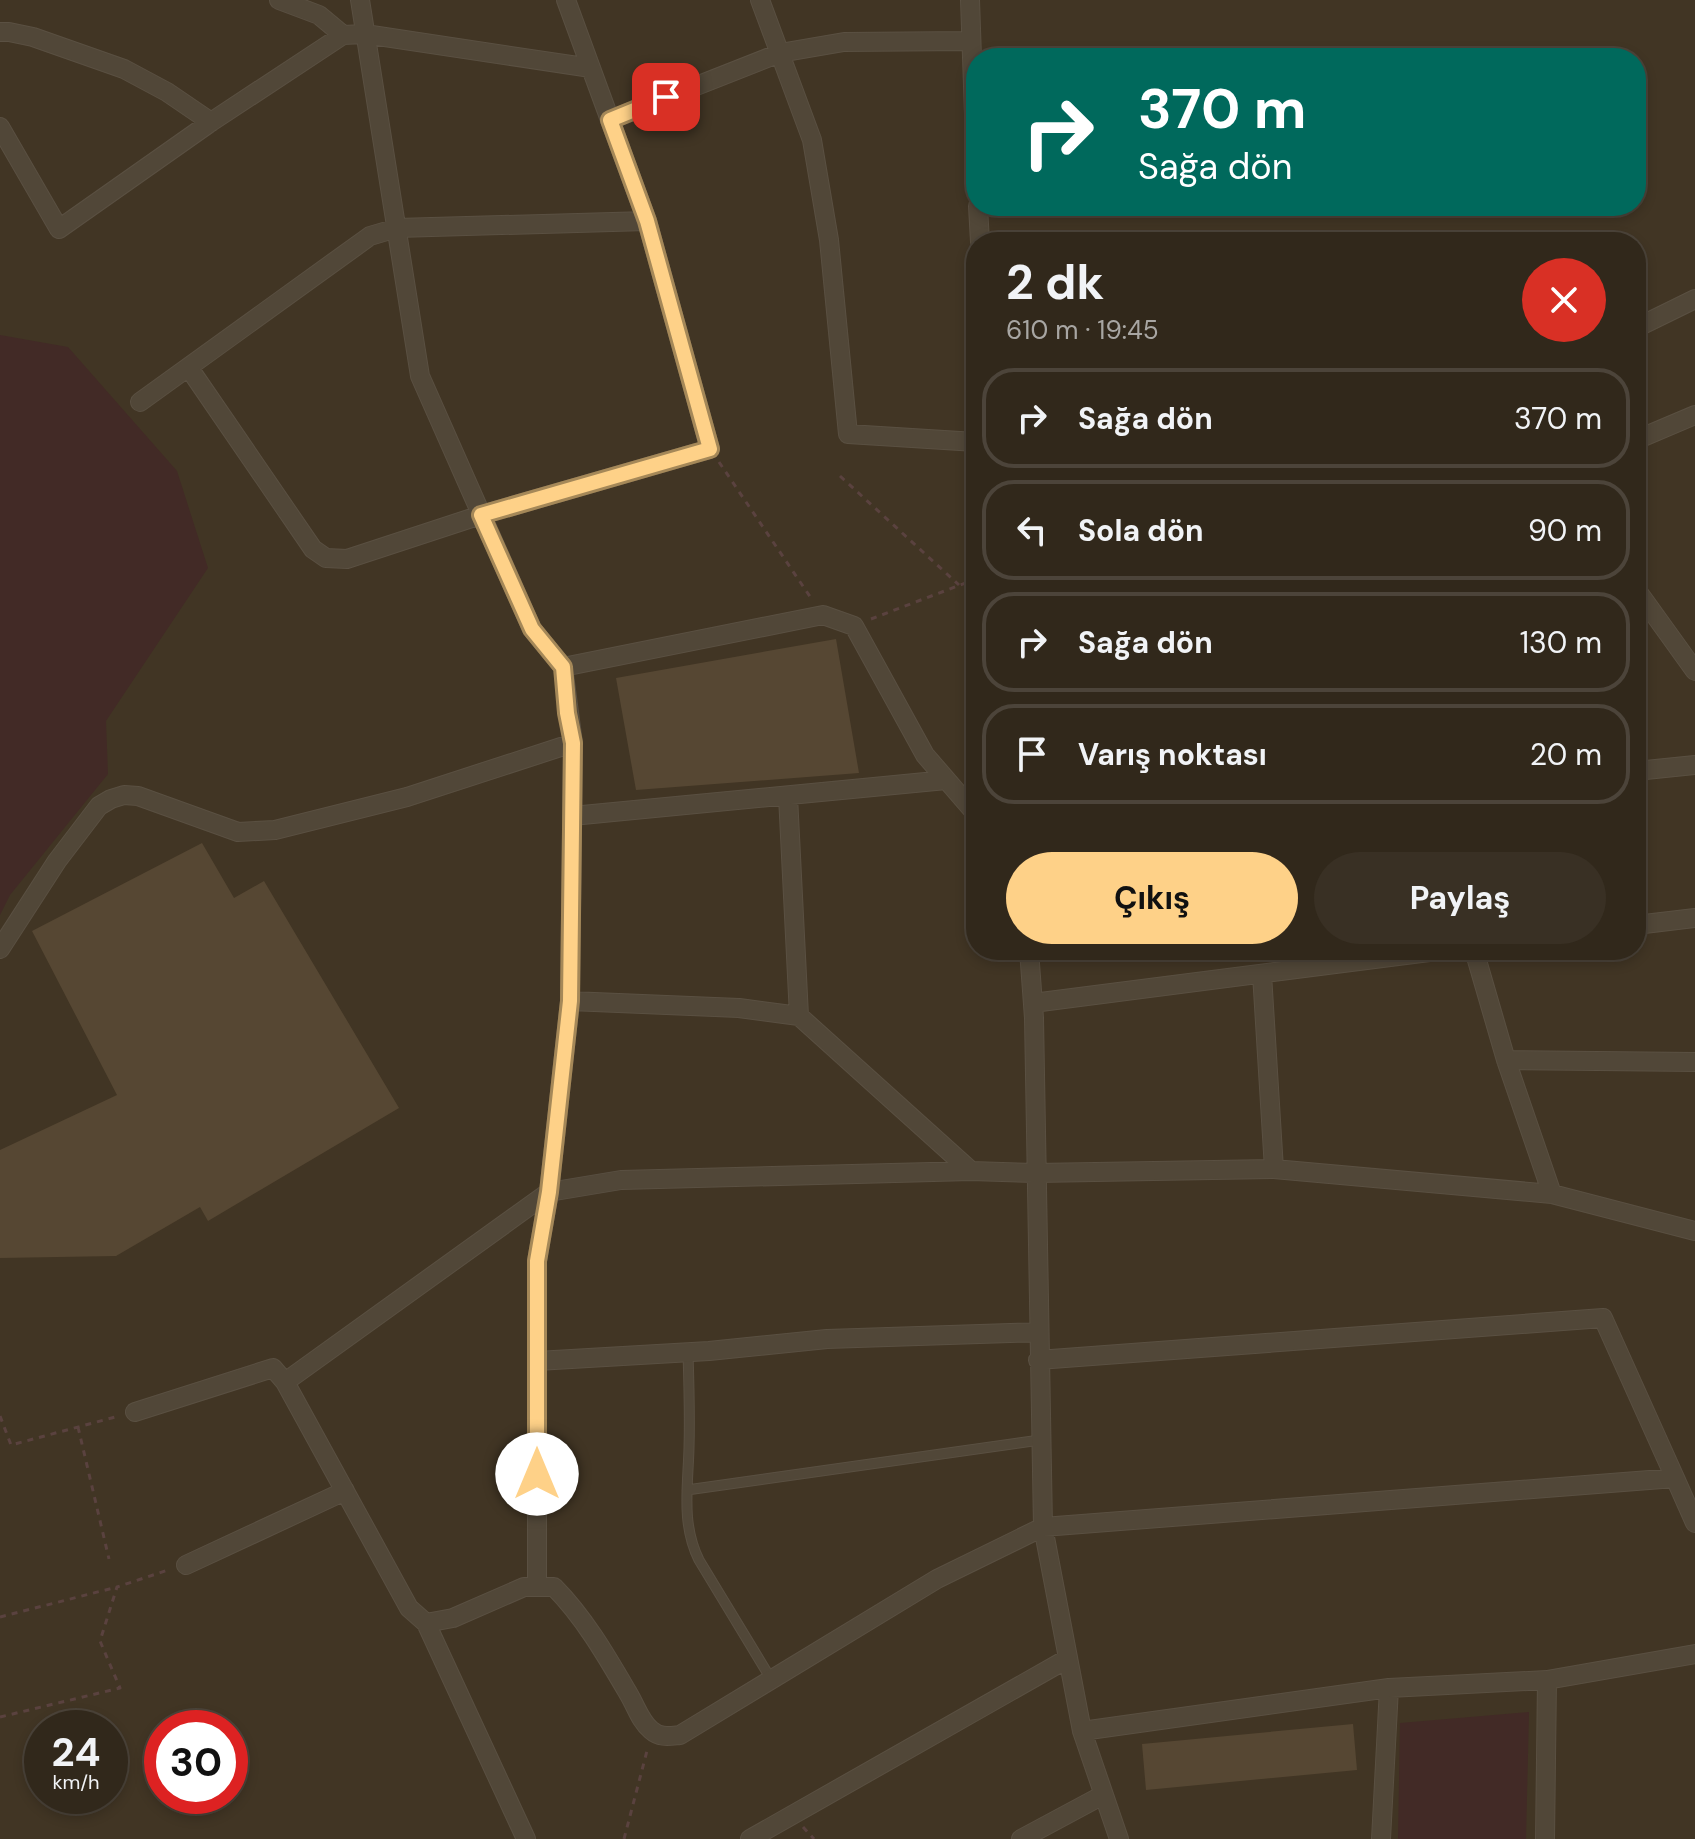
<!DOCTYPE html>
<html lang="tr">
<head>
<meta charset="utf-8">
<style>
  body { margin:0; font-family:"DM Sans",sans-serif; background:#393024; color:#f1f3f6; height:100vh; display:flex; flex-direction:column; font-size:30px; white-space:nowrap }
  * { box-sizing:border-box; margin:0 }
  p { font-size:26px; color:#a8a6a3 }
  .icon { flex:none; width:44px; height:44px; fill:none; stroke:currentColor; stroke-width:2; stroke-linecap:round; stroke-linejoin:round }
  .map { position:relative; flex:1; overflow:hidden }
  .sheet { position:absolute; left:966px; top:232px; width:680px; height:728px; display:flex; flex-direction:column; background:#31281b; border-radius:32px; box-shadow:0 4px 12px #0003,0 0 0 2px #4c443a }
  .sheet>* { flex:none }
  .hud { position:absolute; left:966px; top:48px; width:680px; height:168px; border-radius:32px; box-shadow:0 4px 12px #0003,0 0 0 2px #4c443a; background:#00695c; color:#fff; overflow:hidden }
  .speed { position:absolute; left:24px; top:1710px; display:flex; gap:16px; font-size:40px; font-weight:700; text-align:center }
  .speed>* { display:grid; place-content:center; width:104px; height:104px; border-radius:50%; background:#31281b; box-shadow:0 4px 12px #0003,0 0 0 2px #4c443a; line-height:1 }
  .speed small { font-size:20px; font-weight:400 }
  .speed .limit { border:12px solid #d22; background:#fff; color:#111 }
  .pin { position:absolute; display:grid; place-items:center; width:68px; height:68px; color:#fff; margin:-34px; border-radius:16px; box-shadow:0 4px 12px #0006 }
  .me { position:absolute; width:88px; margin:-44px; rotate:0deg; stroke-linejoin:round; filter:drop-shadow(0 0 6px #0008) }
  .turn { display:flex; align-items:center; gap:28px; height:168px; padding:0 40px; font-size:36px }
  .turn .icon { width:104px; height:104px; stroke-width:2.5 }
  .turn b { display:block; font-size:56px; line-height:68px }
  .round { display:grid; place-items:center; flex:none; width:84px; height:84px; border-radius:42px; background:#393024 }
  .head { display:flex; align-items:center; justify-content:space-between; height:136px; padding:0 40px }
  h1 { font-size:48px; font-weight:700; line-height:60px }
  .cta { display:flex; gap:16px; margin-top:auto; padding:16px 40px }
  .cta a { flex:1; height:92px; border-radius:48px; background:#fed188; color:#111; font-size:32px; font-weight:700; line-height:92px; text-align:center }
  .cta a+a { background:#393024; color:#f1f3f6 }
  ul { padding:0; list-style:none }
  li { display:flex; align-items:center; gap:24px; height:100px; margin:0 16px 12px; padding:0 24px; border:4px solid #4c443a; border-radius:32px }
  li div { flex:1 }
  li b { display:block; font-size:30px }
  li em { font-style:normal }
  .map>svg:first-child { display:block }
  .green { fill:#422a26 }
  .building { fill:#564733 }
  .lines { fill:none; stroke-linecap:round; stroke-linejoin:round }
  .service-casing { stroke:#5a5042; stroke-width:11 }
  .minor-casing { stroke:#5a5042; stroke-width:20 }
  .path { stroke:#5a423f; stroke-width:3; stroke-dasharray:6 6; stroke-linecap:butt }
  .service { stroke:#514738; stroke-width:9 }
  .minor { stroke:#514738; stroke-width:18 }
  .route-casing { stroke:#a58858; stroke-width:20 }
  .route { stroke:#fed188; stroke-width:14 }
</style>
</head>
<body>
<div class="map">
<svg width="1695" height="1839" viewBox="0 0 1695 1839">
  <rect width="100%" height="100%" fill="#413524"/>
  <!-- green -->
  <path class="green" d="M0,335L68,347L177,471L208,568L106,721L108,774L10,895L0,915Z
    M1529,1712L1526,1839H1398L1400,1723Z"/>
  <!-- building -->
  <path class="building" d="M836,639L859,773L636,790L616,678Z
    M202,843L234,898L264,881L399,1108L208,1221L200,1207L116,1256L0,1258V1150L117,1095L32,931Z
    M1353,1724L1357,1770L1146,1790L1142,1744Z"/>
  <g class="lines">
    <defs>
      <path id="service" d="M688,1353C689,1384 690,1416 689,1448C688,1486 681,1524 699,1560L771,1679
        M687,1490L1040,1440"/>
      <path id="minor" d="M279,0L319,15L343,35L365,34L591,68
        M566,0L647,221
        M760,0L812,140L829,240L848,434L976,442
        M970,0L976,172
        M0,32H9L33,37L124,69L167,92L211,122
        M610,120L780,53L844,42L969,41
        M0,127L59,229L211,122L343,35
        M978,206L980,242
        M1636,328L1695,299
        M140,402L370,236L397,228L647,221L710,449L481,515L347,559L326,558L313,549L189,368
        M1636,440L1695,415
        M1636,589L1695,671
        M563,667L823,615L854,626L925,755L976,814
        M1636,771L1695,765
        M788,796L799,1016
        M572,816L946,780
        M1636,925L1695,918
        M0,949L57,861L99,806L111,799L124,795L138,796L238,832L275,830L407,797L573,743L563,667L532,629L420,376L360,0
        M1029,950L1034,1018L1043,1527L1082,1731L1119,1839
        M1474,950L1506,1060L1552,1194
        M1262,974L1274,1169
        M570,1001L739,1008L799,1016L971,1171
        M1033,1003L1445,950
        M1506,1060L1695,1062
        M537,1361L709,1351L827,1339L1038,1332
        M285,1382L549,1192L570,1001L573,743
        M135,1412L273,1368L285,1382L409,1608L426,1623L453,1618L524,1587H554C584,1617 607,1657 628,1693C636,1706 640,1721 651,1730C660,1738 669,1736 680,1735L937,1579L1043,1527L1675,1478L1603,1318L1038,1360
        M1675,1478L1695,1523
        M186,1565L345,1491
        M537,1587V1261L549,1192L621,1180L971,1171L1036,1173L1274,1169L1552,1194L1695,1231
        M426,1623L526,1839
        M1547,1680L1695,1654
        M1082,1731L1389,1688L1547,1680L1545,1839
        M750,1839L1067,1659
        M1021,1839L1103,1795
        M1381,1839L1389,1688"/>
    </defs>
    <!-- service casing -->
    <use href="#service" class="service-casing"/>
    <!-- minor casing -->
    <use href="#minor" class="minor-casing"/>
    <!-- path -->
    <path class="path" d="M719,462L813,601
      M840,476L959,585
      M871,619L976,579
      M0,1416L11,1445L119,1416
      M78,1427L109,1559
      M0,1617L117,1587
      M0,1717L120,1688L100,1641L117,1587L171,1569
      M803,1827L814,1839
      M624,1839L648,1747"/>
    <!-- service -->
    <use href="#service" class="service"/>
    <!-- minor -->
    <use href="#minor" class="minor"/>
  </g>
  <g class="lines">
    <defs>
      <path id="route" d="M537,1474V1261L549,1192L570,1001L573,743L567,713L563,667L532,629L481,515L710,449L647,221L610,120L666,97"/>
    </defs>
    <!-- route casing -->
    <use href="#route" class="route-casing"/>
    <!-- route -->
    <use href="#route" class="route"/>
  </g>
</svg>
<div class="speed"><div>24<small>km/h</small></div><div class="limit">30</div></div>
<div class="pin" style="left:666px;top:97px;background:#d93025"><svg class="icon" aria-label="arrive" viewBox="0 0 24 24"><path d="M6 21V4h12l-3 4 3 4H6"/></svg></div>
<svg class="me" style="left:537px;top:1474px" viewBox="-20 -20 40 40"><circle r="19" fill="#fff"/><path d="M0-13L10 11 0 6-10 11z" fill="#fed188"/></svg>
<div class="hud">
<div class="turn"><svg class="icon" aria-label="right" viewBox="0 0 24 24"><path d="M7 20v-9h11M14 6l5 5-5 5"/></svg><div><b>370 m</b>Sağa dön</div></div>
</div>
<section class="sheet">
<div class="head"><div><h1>2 dk</h1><p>610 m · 19:45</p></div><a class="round" style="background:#d93025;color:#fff"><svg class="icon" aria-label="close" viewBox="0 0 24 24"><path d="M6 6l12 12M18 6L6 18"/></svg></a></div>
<ul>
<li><svg class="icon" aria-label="right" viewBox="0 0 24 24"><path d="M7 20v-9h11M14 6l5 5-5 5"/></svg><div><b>Sağa dön</b></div><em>370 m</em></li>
<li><svg class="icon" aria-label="left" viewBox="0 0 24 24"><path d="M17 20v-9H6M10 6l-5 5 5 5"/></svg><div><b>Sola dön</b></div><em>90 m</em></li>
<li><svg class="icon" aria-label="right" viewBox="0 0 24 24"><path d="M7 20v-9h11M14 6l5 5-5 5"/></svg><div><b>Sağa dön</b></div><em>130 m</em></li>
<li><svg class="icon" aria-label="arrive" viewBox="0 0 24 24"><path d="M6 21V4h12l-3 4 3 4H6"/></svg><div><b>Varış noktası</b></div><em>20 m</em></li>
</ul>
<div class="cta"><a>Çıkış</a><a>Paylaş</a></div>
</section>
</div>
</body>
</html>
